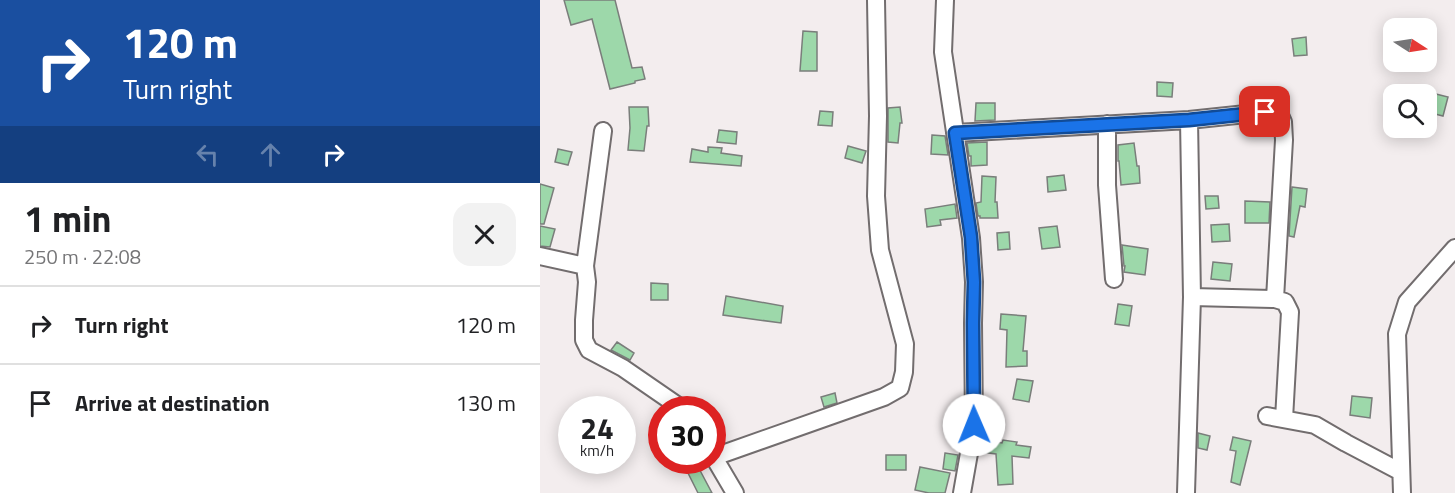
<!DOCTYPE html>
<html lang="en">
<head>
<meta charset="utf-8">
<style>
  body { margin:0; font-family:"Titillium Web",sans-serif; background:#f2f2f2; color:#202124; height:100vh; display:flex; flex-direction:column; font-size:22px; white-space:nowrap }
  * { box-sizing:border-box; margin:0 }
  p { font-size:20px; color:#757577 }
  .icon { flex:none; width:33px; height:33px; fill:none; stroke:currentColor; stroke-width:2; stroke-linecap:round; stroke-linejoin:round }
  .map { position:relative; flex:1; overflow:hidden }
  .sheet { display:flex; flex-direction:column; background:#fff; width:540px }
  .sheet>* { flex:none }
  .top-card { background:#1a4fa0; color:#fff; overflow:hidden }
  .needle { width:39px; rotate:102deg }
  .controls { position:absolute; left:843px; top:18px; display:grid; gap:12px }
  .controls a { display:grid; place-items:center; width:54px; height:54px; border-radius:12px; background:#fff; box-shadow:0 3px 15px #0003; font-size:30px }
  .speed { position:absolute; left:18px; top:396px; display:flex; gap:12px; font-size:30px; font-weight:700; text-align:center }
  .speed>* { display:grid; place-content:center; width:78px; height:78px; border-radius:50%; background:#fff; box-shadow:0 3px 15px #0003; line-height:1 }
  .speed small { font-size:15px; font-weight:400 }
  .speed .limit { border:9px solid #d22; background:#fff; color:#111 }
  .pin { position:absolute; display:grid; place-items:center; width:51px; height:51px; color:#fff; margin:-26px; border-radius:12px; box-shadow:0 3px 9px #0006 }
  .me { position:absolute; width:66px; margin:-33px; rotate:359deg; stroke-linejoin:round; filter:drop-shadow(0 0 4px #0008) }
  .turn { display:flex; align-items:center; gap:21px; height:126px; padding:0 24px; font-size:27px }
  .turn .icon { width:78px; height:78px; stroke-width:2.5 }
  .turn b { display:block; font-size:42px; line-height:51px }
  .lanes { display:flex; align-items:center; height:57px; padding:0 24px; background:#0003; justify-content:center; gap:30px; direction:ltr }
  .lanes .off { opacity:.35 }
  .round { display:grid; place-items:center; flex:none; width:63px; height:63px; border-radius:18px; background:#f2f2f2 }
  .headline { display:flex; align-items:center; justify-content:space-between; height:102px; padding:0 24px }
  h1 { font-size:36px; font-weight:700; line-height:45px }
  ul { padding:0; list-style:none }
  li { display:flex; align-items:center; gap:18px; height:78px; padding:0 24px; border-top:2px solid #e0e0e0 }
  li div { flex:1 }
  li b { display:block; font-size:22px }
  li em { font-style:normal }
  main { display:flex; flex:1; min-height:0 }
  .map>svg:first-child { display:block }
  .building { fill:#9dd8aa; stroke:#7a7e7b; stroke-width:1.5 }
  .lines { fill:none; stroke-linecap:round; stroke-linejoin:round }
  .minor-casing { stroke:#726d6e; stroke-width:20 }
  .minor { stroke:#fff; stroke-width:16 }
  .route-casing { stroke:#114b97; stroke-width:15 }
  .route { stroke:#1a73e8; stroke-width:10 }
</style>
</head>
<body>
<main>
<section class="sheet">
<div class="top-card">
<div class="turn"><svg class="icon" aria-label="right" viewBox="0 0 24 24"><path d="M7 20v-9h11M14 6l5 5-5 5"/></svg><div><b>120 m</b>Turn right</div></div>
<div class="lanes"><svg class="icon off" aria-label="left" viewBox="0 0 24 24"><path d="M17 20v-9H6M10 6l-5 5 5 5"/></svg><svg class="icon off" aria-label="ahead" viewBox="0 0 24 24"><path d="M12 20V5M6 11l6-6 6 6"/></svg><svg class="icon" aria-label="right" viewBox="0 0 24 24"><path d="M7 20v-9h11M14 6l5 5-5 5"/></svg></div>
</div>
<div class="headline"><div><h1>1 min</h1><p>250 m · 22:08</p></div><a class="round"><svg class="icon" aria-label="close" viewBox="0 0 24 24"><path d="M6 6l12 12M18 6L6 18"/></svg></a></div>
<ul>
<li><svg class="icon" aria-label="right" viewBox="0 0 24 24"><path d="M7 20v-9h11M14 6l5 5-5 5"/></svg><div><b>Turn right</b></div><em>120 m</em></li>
<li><svg class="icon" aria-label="arrive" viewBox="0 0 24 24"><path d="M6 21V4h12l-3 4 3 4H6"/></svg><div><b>Arrive at destination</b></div><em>130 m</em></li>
</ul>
</section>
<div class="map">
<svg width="915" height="493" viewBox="0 0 915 493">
  <rect width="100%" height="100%" fill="#f3edee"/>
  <!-- building -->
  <path class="building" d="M24,0H75L92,68L102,67L105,79L95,81V83L70,89L52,19L31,25Z
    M263,31L277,32V71H260Z
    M766,37L767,55L754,56L752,39Z
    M617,82L633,83L632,97L617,96Z
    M892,93L908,97L903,116L887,112Z
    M436,103H455V120L435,121Z
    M89,107H108L109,126H107L104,151L88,150L90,128Z
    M360,107L362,123H360L358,143L348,142V108Z
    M280,111L293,112L292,126L278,125Z
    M179,130L197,132L196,144L177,142Z
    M392,135L405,136L408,155L391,154Z
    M447,142V165L431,166V156H429L427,143Z
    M594,143L597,166H599L600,183L581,185L579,161H578V145Z
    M308,146L326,151L322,163L305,158Z
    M168,147L182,148L181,153L202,156L201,166L150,162L152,149L168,152Z
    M18,149L32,152L28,165L15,162Z
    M524,175L526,190L508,192L507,177Z
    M442,176L456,177L455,202H457L458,218H440V216H438L436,203L441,202Z
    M0,184L14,188L4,224H0Z
    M752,187L767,189L765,207L760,206L754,237L749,236Z
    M665,196H678L679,208L666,209Z
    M705,201L730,202L729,223H705Z
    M415,204L417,218L400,220L401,225L387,227L385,209Z
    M689,224L690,241L672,242L671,225Z
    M0,226L15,229L10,247L0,246Z
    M517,226L520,247L502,249L499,228Z
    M469,232L470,249L458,250L457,233Z
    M582,245L608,249L605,275L584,272L585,266H584Z
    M673,262L692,264L690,281L671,279Z
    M111,283L128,284V300H111Z
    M186,296L243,306L241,323L183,315Z
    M578,304L592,306L589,326L575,324Z
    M461,314L486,316L483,351H487V366L466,367L467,330L460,329Z
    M77,342L94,353L90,360L71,350Z
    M477,379L493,381L489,402L473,399Z
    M295,393L297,403L284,407L281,397Z
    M812,396L832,398L830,418L810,415Z
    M658,433L670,436L667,450L658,448Z
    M693,437L711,441L700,485L691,482L696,451L690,450Z
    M443,440L462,443L463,440L477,442L476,445L491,447L489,458L472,456L473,484L458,485L456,454L441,452Z
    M405,453L418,455L415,471L403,469Z
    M346,455H366V470H346Z
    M155,461L172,493H158L145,467Z
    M380,467L410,473L405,493H389L375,490Z"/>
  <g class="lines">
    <defs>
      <path id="minor" d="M405,0L403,52L431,238L434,282L433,323L434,425L422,493
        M567,124V185L574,279
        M415,133L649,120L725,112L739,113L743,122L744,140L735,299
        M0,256L45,266L47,282L44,320V340L49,350L83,368L144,410
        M45,266L63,131
        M652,297L735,299L745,302L750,312L744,419
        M727,416L775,425L806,443L861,472
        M172,454L195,493
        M174,457L344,397L360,388L364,372L365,344L340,250L336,196L338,116L336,0
        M646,493L652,297L649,120
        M862,493L857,334L867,302L915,248"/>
    </defs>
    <!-- minor casing -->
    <use href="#minor" class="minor-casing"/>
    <!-- minor -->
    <use href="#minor" class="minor"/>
  </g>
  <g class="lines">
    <defs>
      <path id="route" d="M434,425L433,323L434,282L431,237L415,133L649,120L725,112"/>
    </defs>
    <!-- route casing -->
    <use href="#route" class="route-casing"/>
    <!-- route -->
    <use href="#route" class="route"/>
  </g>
</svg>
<div class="controls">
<a><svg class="needle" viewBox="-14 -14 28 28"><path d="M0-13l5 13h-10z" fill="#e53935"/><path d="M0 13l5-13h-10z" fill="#757577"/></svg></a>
<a><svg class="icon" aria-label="search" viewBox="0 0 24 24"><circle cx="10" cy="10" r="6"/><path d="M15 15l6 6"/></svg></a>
</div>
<div class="speed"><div>24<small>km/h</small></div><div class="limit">30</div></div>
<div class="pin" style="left:725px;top:112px;background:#d93025"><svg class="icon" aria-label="arrive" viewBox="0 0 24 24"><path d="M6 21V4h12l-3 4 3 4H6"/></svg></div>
<svg class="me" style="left:434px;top:425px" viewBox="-20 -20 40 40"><circle r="19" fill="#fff"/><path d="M0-13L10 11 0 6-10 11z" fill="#1a73e8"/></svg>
</div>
</main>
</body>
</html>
